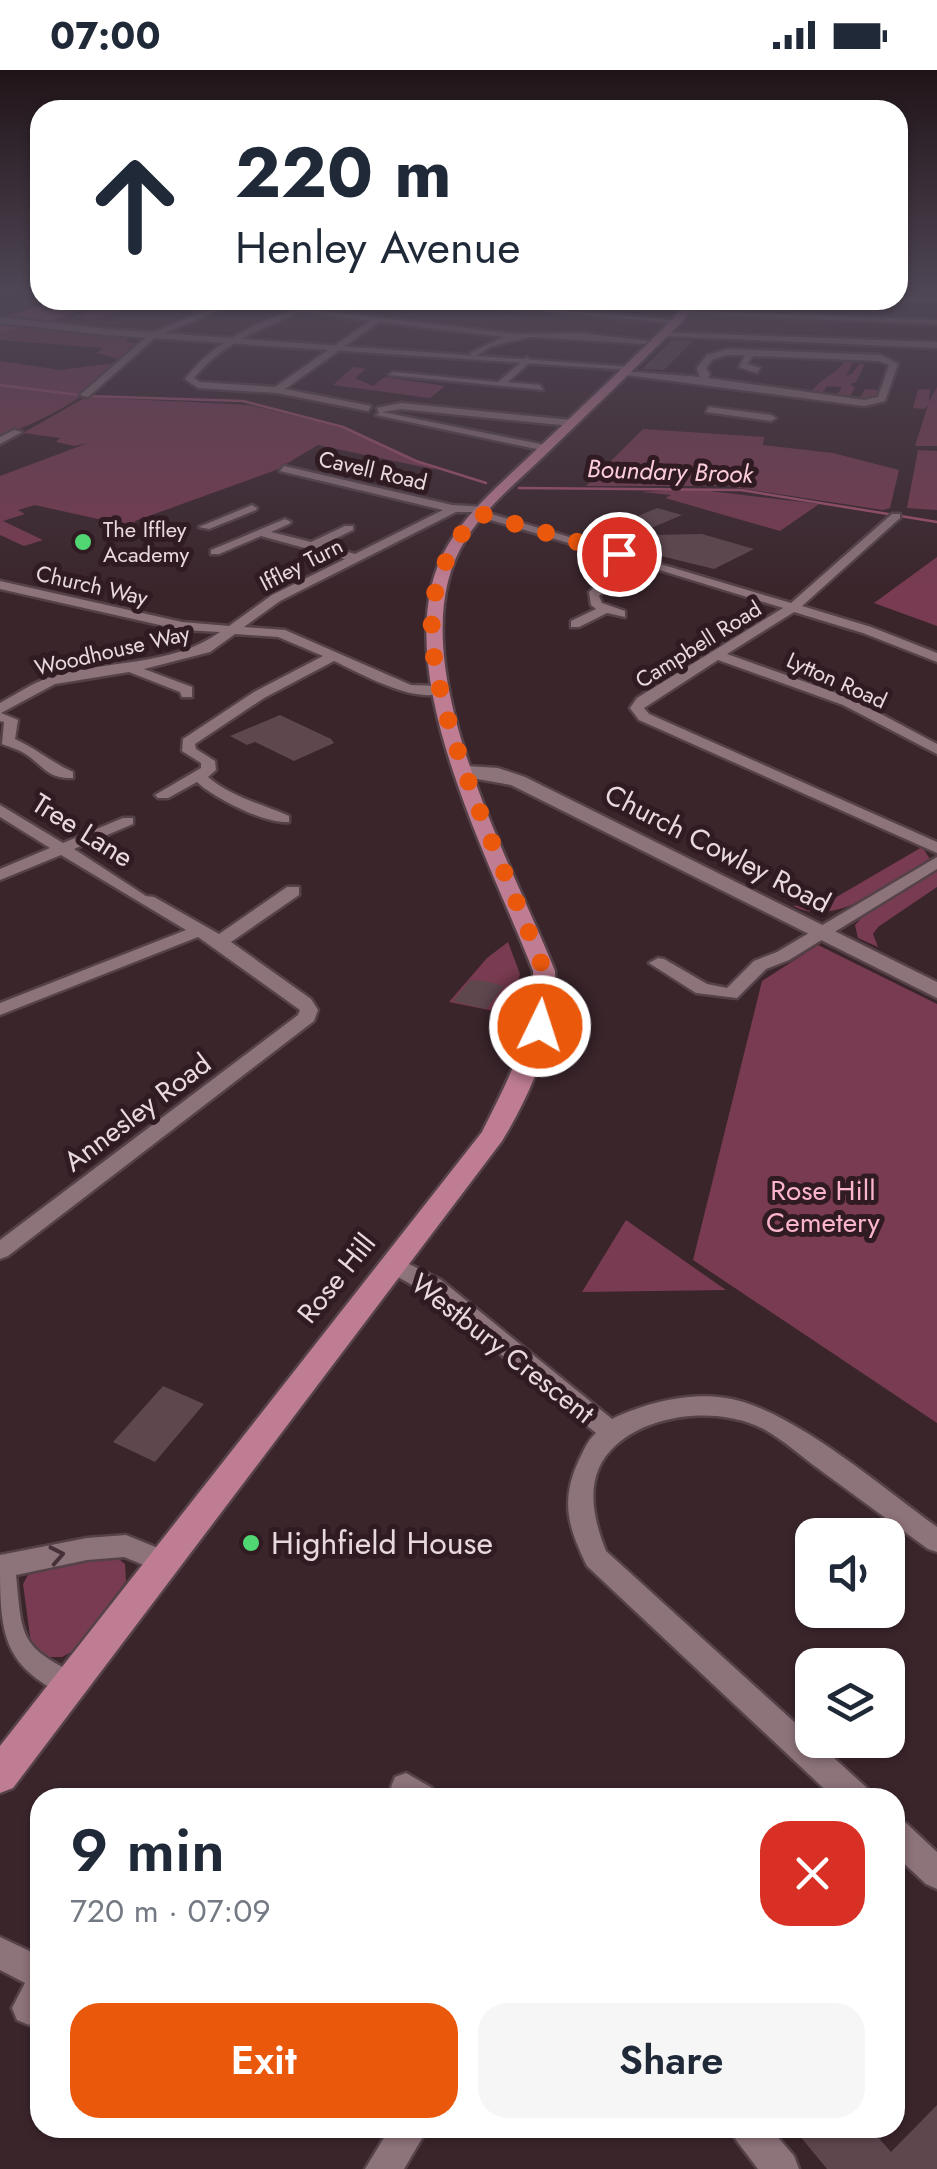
<!DOCTYPE html>
<html lang="en">
<head>
<meta charset="utf-8">
<style>
  body { margin:0; font-family:Jost,sans-serif; background:#f6f6f7; color:#1f2937; height:100vh; display:flex; flex-direction:column; font-size:38px; white-space:nowrap }
  * { box-sizing:border-box; margin:0 }
  p { font-size:32px; color:#747a83 }
  .icon { flex:none; width:55px; height:55px; fill:none; stroke:currentColor; stroke-width:2; stroke-linecap:round; stroke-linejoin:round }
  .map { position:relative; flex:1; overflow:hidden }
  .sheet { position:absolute; left:30px; top:1718px; width:875px; height:350px; display:flex; flex-direction:column; background:#fff; border-radius:30px; box-shadow:0 2px 8px #0004 }
  .sheet>* { flex:none }
  .banner { position:absolute; left:30px; top:30px; width:878px; height:210px; border-radius:30px; box-shadow:0 2px 8px #0004; background:#fff; color:#1f2937; overflow:hidden }
  .controls { position:absolute; left:795px; top:1448px; display:grid; gap:20px }
  .controls a { display:grid; place-items:center; width:110px; height:110px; border-radius:20px; background:#fff; box-shadow:0 2px 8px #0004; font-size:50px }
  .pin { position:absolute; display:grid; place-items:center; width:85px; height:85px; color:#fff; margin:-42px; border:5px solid #fff; border-radius:50%; box-shadow:0 2px 10px #0007 }
  .me { position:absolute; width:110px; margin:-55px; rotate:4deg; stroke-linejoin:round; filter:drop-shadow(0 0 8px #0008) }
  .turn { display:flex; align-items:center; gap:35px; height:210px; padding:0 40px; font-size:45px }
  .turn .icon { width:130px; height:130px; stroke-width:2.5 }
  .turn b { display:block; font-size:70px; line-height:85px }
  .round { display:grid; place-items:center; flex:none; width:105px; height:105px; border-radius:30px; background:#f6f6f7 }
  .overview { display:flex; align-items:center; justify-content:space-between; height:170px; padding:0 40px }
  h1 { font-size:60px; font-weight:600; line-height:75px }
  .cta { display:flex; gap:20px; margin-top:auto; padding:20px 40px }
  .cta a { flex:1; height:115px; border-radius:30px; background:#ea580c; color:#fff; font-size:40px; font-weight:600; line-height:115px; text-align:center }
  .cta a+a { background:#f6f6f7; color:#1f2937 }
  .status { display:flex; justify-content:space-between; align-items:center; height:70px; padding:0 50px; background:#fff; direction:ltr }
  .status svg { height:28px; fill:currentColor }
  .map>svg:first-child { display:block }
  .green { fill:#793b51 }
  .water { fill:#a3516e }
  .lines { fill:none; stroke-linecap:round; stroke-linejoin:round }
  .stream { stroke:#a3516e; stroke-width:2.5 }
  .building { fill:#5f474e }
  .minor-casing { stroke:#554248; stroke-width:5 }
  .secondary-casing { stroke:#554248; stroke-width:5 }
  .primary-casing { stroke:#554248; stroke-width:5 }
  .minor { fill:#8d737a; fill-rule:evenodd }
  .secondary { fill:#8d737a; fill-rule:evenodd }
  .primary { fill:#bf7d93; fill-rule:evenodd }
  .oneway { stroke:#473138 }
  .route { stroke:#ea580c; stroke-width:18; stroke-dasharray:0 32.4 }
  .poi-dot { fill:#51d674; stroke:#301b22; stroke-width:4 }
  .labels { text-anchor:middle; stroke-width:10; stroke-linejoin:round; paint-order:stroke }
  .far-street-label { font-size:22px; fill:#e8d9dd; stroke:#301b22 }
  .far-poi-label { font-size:22px; fill:#e8d9dd; stroke:#301b22; text-anchor:start }
  .far-water-label { font-size:25px; font-style:italic; fill:#fdcddb; stroke:#301b22 }
  .street-label { font-size:28px; fill:#e8d9dd; stroke:#301b22 }
  .park-label { font-size:28px; fill:#fbb5cb; stroke:#301b22 }
  .near-poi-label { font-size:32px; fill:#e8d9dd; stroke:#301b22; text-anchor:start }
</style>
</head>
<body>
<div class="status"><b>07:00</b><svg viewBox="0 0 49 12"><path d="M0 12V9h3v3zM5 12V6h3v6zM10 12V3h3v9zM15 12V0h3v12zM26 1h20v11H26zM47 4h2v5h-2z"/></svg></div>
<div class="map">
<svg width="937" height="2099" viewBox="0 0 937 2099">
  <rect width="100%" height="100%" fill="#3a252b"/>
  <!-- green -->
  <path class="green" d="M104,230H202L198,237L209,238L192,244L193,240C171,237 152,238 130,239C110,240 97,256 77,246Z
    M23,255L133,265L125,272L136,273L118,289L96,283L103,278L0,270V262Z
    M832,287L853,292L846,306L852,304L859,294H865L856,312L850,314L855,318L849,328L859,329L865,319L879,320L876,328H835L842,317L827,316L820,326L810,325C821,306 831,309 844,292Z
    M0,291L60,300L115,293C92,328 38,352 0,367Z
    M353,297L366,299L355,308L373,316L385,307L445,316L430,328L333,315Z
    M937,317V376H915L928,335L924,339L913,338L918,320L930,319L929,332Z
    M86,327L250,335L343,358L437,400L318,375L276,400L135,451L134,457L35,435L18,440L25,444L3,451L43,470L24,476L0,465V406L88,373L75,376L56,372L60,368L23,363Z
    M643,359L764,367L763,375L833,383L899,400L890,438L883,440L727,416H586Z
    M918,380L937,381V440L907,438Z
    M693,419L819,434L780,461L665,428L671,425L641,422Z
    M937,487V556L874,533Z
    M922,777L930,789C892,811 838,859 793,836L828,832Z
    M937,799V817L878,857L873,864L878,877L858,868L855,855L869,840Z
    M508,872L520,904L509,944L449,932L487,888Z
    M818,875L937,934V1353L693,1190L762,911Z
    M626,1150L726,1220L582,1222Z
    M99,1485L116,1487L125,1494L126,1511L75,1580L62,1587H45L32,1581L23,1514L28,1505Z"/>
  <!-- water -->
  <path class="water" d="M60,230H104L60,248L0,262V248Z"/>
  <g class="lines">
    <!-- stream -->
    <path class="stream" d="M0,315L86,326L243,331L343,357L416,391L486,413
      M519,418L741,420L937,452"/>
  </g>
  <!-- building -->
  <path class="building" d="M672,270L693,271L664,300L642,299Z
    M657,438L682,445L625,469L613,470L583,461L612,447H636Z
    M702,464L754,479L714,499L661,486L652,465Z
    M280,645L331,669L334,673L294,691L255,672L247,675L230,666Z
    M470,910L485,911L504,916L486,939L453,931Z
    M163,1316L204,1334L155,1392L113,1372Z
    M937,2035V2099H827L799,2065L806,2058H870L891,2082Z"/>
  <g class="lines">
    <defs>
      <path id="minor" d="M898,227L937,228V232L895,231Z
        M232,230H243L156,267L88,327L80,325L151,263Z
        M410,230H443L681,251L677,253Z
        M299,238L517,264L580,263L649,271L645,274L531,267L492,276L473,288L470,283L503,267L379,252L285,319L371,336L368,341L277,323L198,318L185,309C214,271 254,254 299,238ZM300,242L370,251L275,317L200,312L194,308C222,273 259,260 300,242Z
        M683,240L937,250V254L686,244Z
        M659,262L937,272V278L662,266Z
        M728,279L881,285L898,294L885,331L864,336L618,304L622,301L700,307L697,298L707,285ZM728,285H745L739,297L757,303L760,298L747,294L753,286L879,291L889,295L878,327L864,330L708,308L710,304L706,298L713,289Z
        M527,287L530,292L508,312L540,315L543,320L389,305L393,302L498,312Z
        M401,333L571,350L576,353L571,356L401,339L382,342L550,376L546,381L376,345L379,343L377,338Z
        M709,337L771,345L776,348L771,351L706,342Z
        M14,360L22,362L0,374V367Z
        M284,396L452,435L486,437L485,442L791,533L892,444H900V448L802,536L871,557L937,583V592L863,563L794,542L727,584L853,629L937,674V684L843,635L718,590L644,638L649,644L937,772V783L639,650L630,638L637,628L783,538L640,494L620,506L599,526L602,533L625,541V547L607,543L579,557H571V551L596,539L591,535L589,522L612,500L629,491L474,445L473,442H456L280,531L244,557L285,560L411,615L442,616L449,620C420,638 362,604 334,591L264,628L195,674L196,679L215,691L216,700L208,707C231,727 262,734 289,746V752C266,754 215,729 197,712L168,728H158L155,725L201,698V693L182,681L183,669L254,622L323,586L278,567L235,564L210,582L144,599L192,617V627H182L180,622L129,602L55,614L1,643L18,650L15,669C37,679 51,692 73,702V708C48,709 43,696 27,685C20,680 10,677 2,674L4,652L0,651V633C15,625 32,613 48,608C104,589 170,598 220,562L182,560L0,519V511L182,552L229,556L272,525L345,489L261,466L219,484H211V480L285,449L291,452L289,454L271,462L311,472L345,456H353V460L322,475L355,484L443,440L280,401Z
        M252,435L257,438L256,440L209,459L199,457Z
        M0,735L63,773L123,748H133V754L74,779L146,826L154,827L219,864L287,817H299V825L231,872L311,929L318,940L314,951L8,1186L0,1189V1170L298,945L300,940L198,867L0,945V933L186,860L61,785L0,810V799L50,778L0,747Z
        M937,787V799L789,890L766,899L737,928L696,923L649,893L658,888L664,889L707,914L727,918L754,891L777,882Z
        M395,1187L441,1210L612,1349C645,1333 689,1322 726,1328C789,1337 883,1418 937,1457V1482L928,1479C891,1452 853,1424 816,1397C800,1385 784,1371 767,1361C723,1336 653,1342 616,1375C583,1404 592,1446 606,1481L867,1718L871,1728H834L587,1496C568,1457 560,1431 579,1390C584,1380 587,1371 596,1363L425,1222L387,1201L384,1195L387,1189Z
        M126,1465L170,1483L174,1491L170,1499L161,1502L124,1487L87,1490L16,1505C22,1565 19,1577 77,1604L81,1613L77,1622L67,1626C0,1595 0,1561 0,1485L87,1468Z
        M406,1703L432,1718L436,1728L395,1727L391,1717L395,1707Z
        M895,1749L906,1753L937,1782V1819L926,1814L895,1785Z
        M0,1867L40,1886V1950L29,1955L17,1950L12,1938L25,1913L0,1900Z
        M390,2058H428L404,2099H365Z
        M730,2058H770L794,2086L799,2099H758L736,2070Z"/>
      <path id="secondary" d="M0,247L106,259L633,297L628,300L106,265L0,253Z
        M467,696L498,698L525,707L937,912V928L511,715L460,706L458,702Z"/>
      <path id="primary" d="M687,230H697L681,253C635,298 590,342 544,386C517,412 486,437 466,469C393,583 510,788 555,901C558,961 533,1020 502,1071L13,1718L0,1723V1676L482,1062C508,1010 535,961 533,901C490,789 380,588 448,475C470,438 505,410 536,380C582,337 628,293 673,249Z"/>
    </defs>
    <!-- minor casing -->
    <use href="#minor" class="minor-casing"/>
    <!-- secondary casing -->
    <use href="#secondary" class="secondary-casing"/>
    <!-- primary casing -->
    <use href="#primary" class="primary-casing"/>
    <!-- minor -->
    <use href="#minor" class="minor"/>
    <!-- secondary -->
    <use href="#secondary" class="secondary"/>
    <!-- primary -->
    <use href="#primary" class="primary"/>
  </g>
  <!-- one-way arrows -->
  <defs><path id="oneway-chevron" d="M-2-3.5L2.5 0L-2 3.5" fill="none" stroke-width="1.6" stroke-linecap="round" stroke-linejoin="round" transform="scale(2.5)"/></defs>
  <use class="oneway" href="#oneway-chevron" transform="translate(57 1485) rotate(-11)"/>
  <!-- sky -->
  <linearGradient id="sky" x2="0" y2="1"><stop stop-color="#201418"/><stop offset="0.43" stop-color="#4f4655"/><stop offset="1" stop-color="#4f4655" stop-opacity="0"/></linearGradient>
  <rect width="937" height="518" fill="url(#sky)"/>
  <g class="lines">
    <!-- route -->
    <path class="route" d="M540,956L545,925L544,901C510,808 426,640 432,546C434,506 453,472 478,443L619,484"/>
  </g>
  <!-- markers -->
  <g class="poi-dot">
    <circle cx="83" cy="472" r="10"/>
    <circle cx="251" cy="1473" r="10"/>
  </g>
  <g class="labels">
    <!-- far-street labels -->
    <g class="far-street-label">
      <text transform="translate(373 400) rotate(13)" y="8">Cavell Road</text>
      <text transform="translate(301 494) rotate(-27)" y="8">Iffley Turn</text>
      <text transform="translate(92 515) rotate(13)" y="8">Church Way</text>
      <text transform="translate(698 574) rotate(-32)" y="8">Campbell Road</text>
      <text transform="translate(112 580) rotate(-13)" y="8">Woodhouse Way</text>
      <text transform="translate(837 610) rotate(24)" y="8">Lytton Road</text>
    </g>
    <!-- far-poi labels -->
    <g class="far-poi-label">
      <text x="103" y="467">The Iffley<tspan x="103" dy="25">Academy</tspan></text>
    </g>
    <!-- far-water labels -->
    <g class="far-water-label">
      <text transform="translate(670 401) rotate(2)" y="9">Boundary Brook</text>
    </g>
    <!-- street labels -->
    <g class="street-label">
      <text transform="translate(83 760) rotate(32)" y="10">Tree Lane</text>
      <text transform="translate(718 778) rotate(27)" y="10">Church Cowley Road</text>
      <text transform="translate(137 1042) rotate(-37)" y="10">Annesley Road</text>
      <text transform="translate(336 1208) rotate(-51)" y="10">Rose Hill</text>
      <text transform="translate(503 1278) rotate(38)" y="10">Westbury Crescent</text>
    </g>
    <!-- park labels -->
    <g class="park-label">
      <text x="823" y="1130">Rose Hill<tspan x="823" dy="32">Cemetery</tspan></text>
    </g>
    <!-- near-poi labels -->
    <g class="near-poi-label">
      <text x="271" y="1484">Highfield House</text>
    </g>
  </g>
</svg>
<div class="controls">
<a><svg class="icon" aria-label="sound" viewBox="0 0 24 24"><path d="M4 9h4l5-4v14l-5-4H4zM17 9q2 3 0 6"/></svg></a>
<a><svg class="icon" aria-label="layers" viewBox="0 0 24 24"><path d="M12 4l9 5-9 5-9-5zM3 14l9 5 9-5"/></svg></a>
</div>
<div class="pin" style="left:619px;top:484px;background:#d93025"><svg class="icon" aria-label="arrive" viewBox="0 0 24 24"><path d="M6 21V4h12l-3 4 3 4H6"/></svg></div>
<svg class="me" style="left:540px;top:956px" viewBox="-20 -20 40 40"><circle r="17" fill="#ea580c" stroke="#fff" stroke-width="3"/><path d="M0-11L8 9 0 5-8 9z" fill="#fff"/></svg>
<div class="banner">
<div class="turn"><svg class="icon" aria-label="ahead" viewBox="0 0 24 24"><path d="M12 20V5M6 11l6-6 6 6"/></svg><div><b>220 m</b>Henley Avenue</div></div>
</div>
<section class="sheet">
<div class="overview"><div><h1>9 min</h1><p>720 m · 07:09</p></div><a class="round" style="background:#d93025;color:#fff"><svg class="icon" aria-label="close" viewBox="0 0 24 24"><path d="M6 6l12 12M18 6L6 18"/></svg></a></div>
<div class="cta"><a>Exit</a><a>Share</a></div>
</section>
</div>
</body>
</html>
